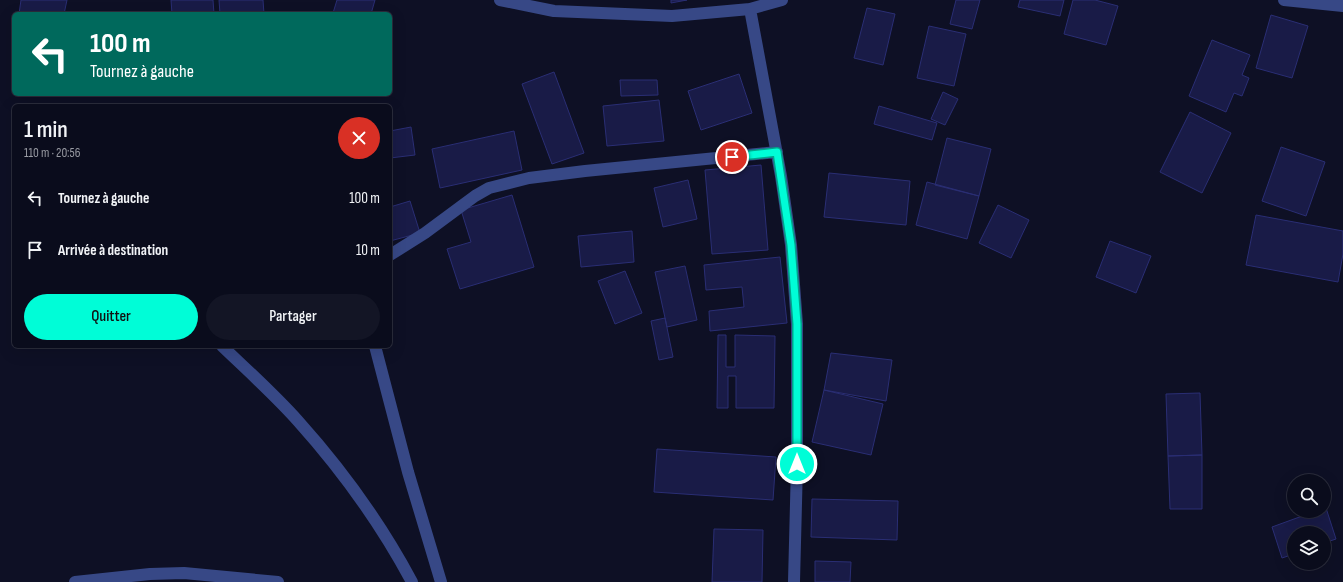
<!DOCTYPE html>
<html lang="fr">
<head>
<meta charset="utf-8">
<style>
  body { margin:0; font-family:"Sofia Sans Condensed",sans-serif; background:#131525; color:#f1f3f6; height:100vh; display:flex; flex-direction:column; font-size:15px; white-space:nowrap }
  * { box-sizing:border-box; margin:0 }
  p { font-size:13px; color:#999ba3 }
  .icon { flex:none; width:22px; height:22px; fill:none; stroke:currentColor; stroke-width:2; stroke-linecap:round; stroke-linejoin:round }
  .map { position:relative; flex:1; overflow:hidden }
  .drawer { position:absolute; left:12px; top:104px; width:380px; height:244px; display:flex; flex-direction:column; background:#0a0c1c; border-radius:6px; box-shadow:0 4px 16px #0002,0 0 0 1px #2a2c3b }
  .drawer>* { flex:none }
  .top-card { position:absolute; left:12px; top:12px; width:380px; height:84px; border-radius:6px; box-shadow:0 4px 16px #0002,0 0 0 1px #2a2c3b; background:#00695c; color:#fff; overflow:hidden }
  .fabs { position:absolute; left:1287px; top:474px; display:grid; gap:8px }
  .fabs a { display:grid; place-items:center; width:44px; height:44px; border-radius:50%; background:#0a0c1c; box-shadow:0 4px 16px #0002,0 0 0 1px #2a2c3b; font-size:20px }
  .pin { position:absolute; display:grid; place-items:center; width:34px; height:34px; color:#fff; margin:-17px; border:2px solid #fff; border-radius:50%; box-shadow:0 1px 4px #0007 }
  .me { position:absolute; width:44px; margin:-22px; rotate:0deg; stroke-linejoin:round; filter:drop-shadow(0 0 3px #0008) }
  .turn { display:flex; align-items:center; gap:14px; height:84px; padding:0 12px; font-size:18px }
  .turn .icon { width:52px; height:52px; stroke-width:2.5 }
  .turn b { display:block; font-size:28px; line-height:34px }
  .round { display:grid; place-items:center; flex:none; width:42px; height:42px; border-radius:21px; background:#131525 }
  .overview { display:flex; align-items:center; justify-content:space-between; height:68px; padding:0 12px }
  h1 { font-size:24px; font-weight:600; line-height:30px }
  .action { display:flex; gap:8px; margin-top:auto; padding:8px 12px }
  .action a { flex:1; height:46px; border-radius:24px; background:#00fdd7; color:#111; font-size:16px; font-weight:600; line-height:46px; text-align:center }
  .action a+a { background:#131525; color:#f1f3f6 }
  ul { padding:0; list-style:none }
  li { display:flex; align-items:center; gap:12px; height:52px; padding:0 12px }
  li div { flex:1 }
  li b { display:block; font-size:15px }
  li em { font-style:normal }
  .map>svg:first-child { display:block }
  .building { fill:#191b47; stroke:#2a2e74 }
  .lines { fill:none; stroke-linecap:round; stroke-linejoin:round }
  .minor { stroke:#374886; stroke-width:12 }
  .route-casing { stroke:#00a48c; stroke-width:10 }
  .route { stroke:#00fdd7; stroke-width:7 }
</style>
</head>
<body>
<div class="map">
<svg width="1343" height="582" viewBox="0 0 1343 582">
  <rect width="100%" height="100%" fill="#0e1025"/>
  <!-- building -->
  <path class="building" d="M21,0H67L64,14H19Z
    M171,0H213L214,14H172Z
    M219,0H263L264,14H220Z
    M337,0H375L371,14H336L333,13Z
    M671,0H687L671,3Z
    M956,0H980L972,29L950,24Z
    M1020,0H1064L1060,16L1018,7Z
    M1073,0H1095L1118,6L1106,45L1064,34Z
    M867,8L895,14L883,65L854,58Z
    M1271,15L1308,26L1292,78L1256,68Z
    M929,26L966,34L954,86L917,78Z
    M1212,40L1250,55L1242,75L1249,78L1242,96L1234,93L1226,112L1189,96Z
    M554,72L584,153L552,164L522,84Z
    M739,74L752,113L701,130L688,91Z
    M620,80H657L658,95L621,96Z
    M943,92L958,99L945,125L931,119Z
    M659,100L664,141L607,146L603,106Z
    M879,106L937,123L932,140L874,124Z
    M1190,112L1231,133L1202,193L1160,172Z
    M411,127L415,155L390,158V131Z
    M514,131L522,170L440,188L432,149Z
    M947,138L991,149L979,196L935,185Z
    M1281,147L1325,162L1306,216L1262,201Z
    M761,165L768,250L712,254L705,170Z
    M829,173L910,181L906,225L824,217Z
    M688,180L697,219L663,227L654,188Z
    M927,182L979,196L967,239L916,225Z
    M512,195L534,267L460,289L447,249L471,242L461,210Z
    M410,201L420,233L390,241V207Z
    M998,205L1029,220L1011,258L979,243Z
    M1256,215L1343,231V254L1338,282L1246,265Z
    M632,231L634,262L581,267L578,236Z
    M1110,241L1151,256L1136,293L1096,277Z
    M780,257L787,323L710,331L709,311L744,307L742,287L706,290L704,265Z
    M685,266L697,320L667,327L655,272Z
    M625,271L642,313L615,324L598,281Z
    M665,318L673,357L659,360L651,321Z
    M718,335H726V367H735V335L775,336L774,408H736V376H728V408H717Z
    M831,353L892,360L886,401L824,390Z
    M824,390L883,404L871,455L812,442Z
    M1200,393L1202,455L1168,456L1166,394Z
    M657,449L776,457L773,500L654,492Z
    M1202,455V509H1170L1168,456Z
    M812,499L898,501L897,540L811,537Z
    M1324,508H1326L1336,539L1324,543V533H1294V554L1282,558L1272,527L1316,511H1324Z
    M714,529L763,530L762,582H712Z
    M815,561L851,562L850,582H815Z"/>
  <g class="lines">
    <!-- minor -->
    <path class="minor" d="M500,0L554,11L672,16L750,9L782,0
      M1284,0L1343,6
      M750,9L781,176L791,245L797,324V464L794,582
      M390,255L425,233L475,196L489,188L529,178L585,171L777,152
      M222,346C248,371 275,395 298,421C342,470 381,524 412,582
      M375,346L408,472L441,582
      M75,582L150,574L184,573L278,582"/>
  </g>
  <g class="lines">
    <defs>
      <path id="route" d="M732,157L777,152L791,245L797,324V464"/>
    </defs>
    <!-- route casing -->
    <use href="#route" class="route-casing"/>
    <!-- route -->
    <use href="#route" class="route"/>
  </g>
</svg>
<div class="fabs">
<a><svg class="icon" aria-label="search" viewBox="0 0 24 24"><circle cx="10" cy="10" r="6"/><path d="M15 15l6 6"/></svg></a>
<a><svg class="icon" aria-label="layers" viewBox="0 0 24 24"><path d="M12 4l9 5-9 5-9-5zM3 14l9 5 9-5"/></svg></a>
</div>
<div class="pin" style="left:732px;top:157px;background:#d93025"><svg class="icon" aria-label="arrive" viewBox="0 0 24 24"><path d="M6 21V4h12l-3 4 3 4H6"/></svg></div>
<svg class="me" style="left:797px;top:464px" viewBox="-20 -20 40 40"><circle r="17" fill="#00fdd7" stroke="#fff" stroke-width="3"/><path d="M0-11L8 9 0 5-8 9z" fill="#fff"/></svg>
<div class="top-card">
<div class="turn"><svg class="icon" aria-label="left" viewBox="0 0 24 24"><path d="M17 20v-9H6M10 6l-5 5 5 5"/></svg><div><b>100 m</b>Tournez à gauche</div></div>
</div>
<section class="drawer">
<div class="overview"><div><h1>1 min</h1><p>110 m · 20:56</p></div><a class="round" style="background:#d93025;color:#fff"><svg class="icon" aria-label="close" viewBox="0 0 24 24"><path d="M6 6l12 12M18 6L6 18"/></svg></a></div>
<ul>
<li><svg class="icon" aria-label="left" viewBox="0 0 24 24"><path d="M17 20v-9H6M10 6l-5 5 5 5"/></svg><div><b>Tournez à gauche</b></div><em>100 m</em></li>
<li><svg class="icon" aria-label="arrive" viewBox="0 0 24 24"><path d="M6 21V4h12l-3 4 3 4H6"/></svg><div><b>Arrivée à destination</b></div><em>10 m</em></li>
</ul>
<div class="action"><a>Quitter</a><a>Partager</a></div>
</section>
</div>
</body>
</html>
